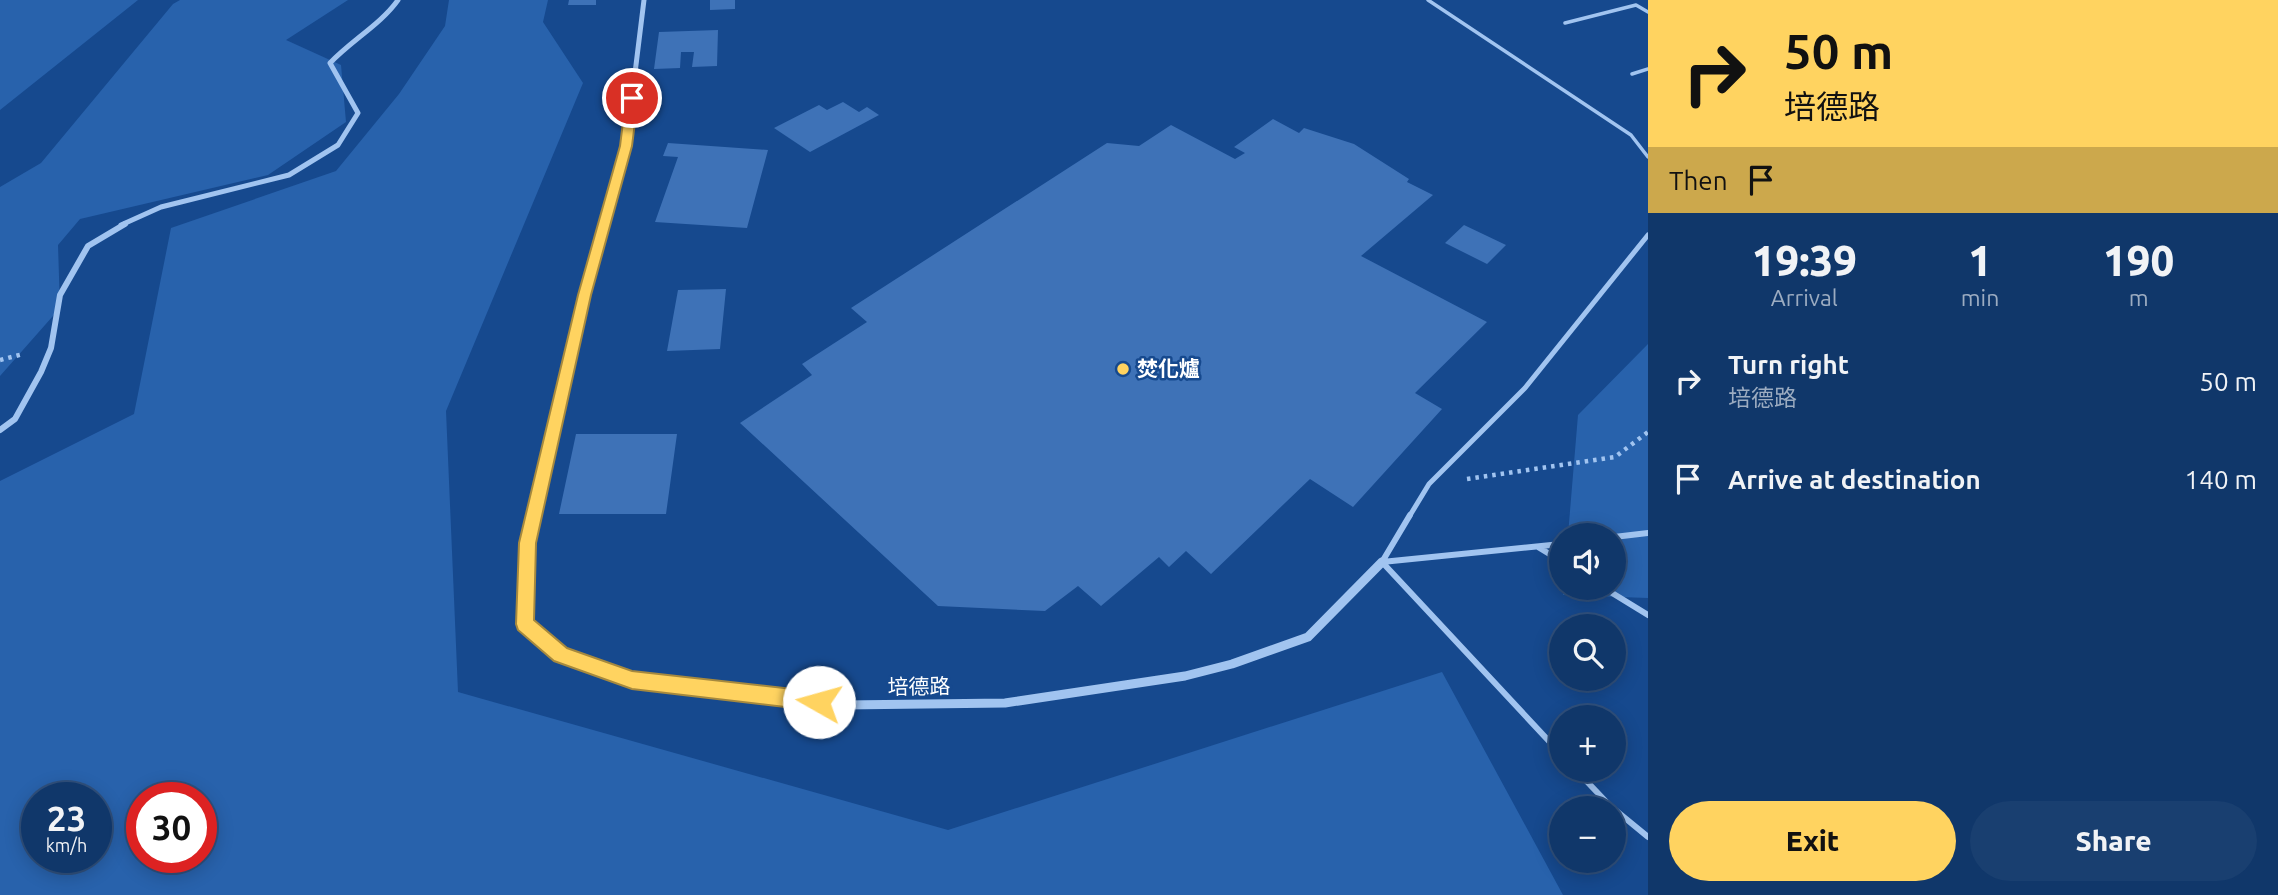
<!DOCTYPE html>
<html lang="en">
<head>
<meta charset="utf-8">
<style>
  body { margin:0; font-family:Ubuntu,"Noto Sans TC",sans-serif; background:#193f70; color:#f1f3f6; height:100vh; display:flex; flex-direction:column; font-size:26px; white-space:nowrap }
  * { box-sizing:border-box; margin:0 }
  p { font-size:23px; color:#9cacc1 }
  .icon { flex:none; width:38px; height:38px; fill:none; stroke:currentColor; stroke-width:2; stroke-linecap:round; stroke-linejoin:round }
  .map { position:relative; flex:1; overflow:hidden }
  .drawer { display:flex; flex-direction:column; background:#10376a; width:630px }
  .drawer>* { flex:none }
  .guide { background:#ffd360; color:#111; overflow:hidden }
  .buttons { position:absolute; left:1549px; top:523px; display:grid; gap:14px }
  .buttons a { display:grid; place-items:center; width:77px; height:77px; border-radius:50%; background:#10376a; box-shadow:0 4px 18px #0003,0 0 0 2px #30517e; font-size:35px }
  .speed { position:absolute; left:21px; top:782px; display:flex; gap:14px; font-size:35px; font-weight:700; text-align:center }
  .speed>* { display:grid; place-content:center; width:91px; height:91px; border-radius:50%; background:#10376a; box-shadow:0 4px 18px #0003,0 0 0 2px #30517e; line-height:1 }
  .speed small { font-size:18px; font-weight:400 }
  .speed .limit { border:10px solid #d22; background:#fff; color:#111 }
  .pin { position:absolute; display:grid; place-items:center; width:60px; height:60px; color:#fff; margin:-30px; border:4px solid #fff; border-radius:50%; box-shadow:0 2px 7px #0007 }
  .me { position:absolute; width:77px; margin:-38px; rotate:277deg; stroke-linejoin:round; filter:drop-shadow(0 0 5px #0008) }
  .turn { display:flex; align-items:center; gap:24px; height:147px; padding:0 21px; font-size:32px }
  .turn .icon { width:91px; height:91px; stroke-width:2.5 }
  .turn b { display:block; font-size:49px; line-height:60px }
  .then { display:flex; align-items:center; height:66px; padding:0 21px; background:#0003; gap:14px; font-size:26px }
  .eta { display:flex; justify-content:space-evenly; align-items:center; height:119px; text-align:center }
  .eta b { font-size:42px; font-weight:800; line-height:49px }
  .cta { display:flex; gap:14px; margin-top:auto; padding:14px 21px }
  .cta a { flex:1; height:80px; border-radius:42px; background:#ffd360; color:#111; font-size:28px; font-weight:800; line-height:80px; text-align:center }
  .cta a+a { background:#193f70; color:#f1f3f6 }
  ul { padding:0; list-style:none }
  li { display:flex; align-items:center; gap:21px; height:98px; padding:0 21px }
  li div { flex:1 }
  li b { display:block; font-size:26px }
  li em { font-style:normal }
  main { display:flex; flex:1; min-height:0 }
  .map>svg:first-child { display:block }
  .green { fill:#2862ac; fill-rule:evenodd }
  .building { fill:#3e72b7 }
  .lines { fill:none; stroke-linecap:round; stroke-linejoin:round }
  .path { stroke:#a1c4f0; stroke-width:4.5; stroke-dasharray:3.5 5; stroke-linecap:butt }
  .service-far2 { stroke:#a1c4f0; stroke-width:3.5 }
  .service-far1 { stroke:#a1c4f0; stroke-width:5 }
  .service { stroke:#a1c4f0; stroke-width:6 }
  .minor-far2 { stroke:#a1c4f0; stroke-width:5 }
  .minor-far1 { stroke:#a1c4f0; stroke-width:6 }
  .minor { stroke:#a1c4f0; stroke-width:9 }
  .route { fill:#ffd360; stroke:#a6893e; stroke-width:2 }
  .poi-dot { fill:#ffd360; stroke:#16498e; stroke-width:2.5 }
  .labels { text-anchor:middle; stroke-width:5; stroke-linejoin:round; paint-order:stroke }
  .poi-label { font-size:21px; font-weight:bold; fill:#fff; stroke:#16498e; text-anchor:start }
  .street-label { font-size:21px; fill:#fff; stroke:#16498e }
</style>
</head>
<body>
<main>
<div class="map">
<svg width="1648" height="895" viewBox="0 0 1648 895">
  <rect width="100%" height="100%" fill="#16498e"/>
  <!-- green -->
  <path class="green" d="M0,0H138L0,110Z
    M180,0H348L286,40L341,65L346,122L268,175L80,219L58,245L60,308L0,376V187L41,163L173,4Z
    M449,0H548L543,22L583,83L446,411L458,692L948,830L1442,672L1563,895H0V481L134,414L171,228L336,171L399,94L445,26ZM37,798H96V858H37ZM142,798H201V858H142Z
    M1648,344V598L1563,595L1564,588H1614V536L1568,535L1578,415Z"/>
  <!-- building -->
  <path class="building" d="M569,0H596V5H568Z
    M710,0H735V9L710,10Z
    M718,30L717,66L692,67L694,52H681L680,68L654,69L659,32Z
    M843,102L859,112L867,107L879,115L810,152L774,128L819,105L827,110Z
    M1273,119L1299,133L1304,128L1354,144L1409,179L1407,182L1433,195L1361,256L1487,322L1415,393L1442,409L1353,507L1310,479L1211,574L1186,551L1169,567L1159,557L1101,606L1078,586L1045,611L938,606L740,423L812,375L802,364L867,322L851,308L1107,143L1139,146L1171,125L1235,159L1245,153L1234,147Z
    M668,143L768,150L747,228L655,222L678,157L663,156Z
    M1464,225L1506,245L1487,264L1445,243Z
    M726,289L720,349L667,351L678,290Z
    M576,434H677L666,514H559Z"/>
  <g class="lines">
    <!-- path -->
    <path class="path" d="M0,360L23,354
      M1467,479L1615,457L1648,432"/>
    <!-- service-far2 -->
    <path class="service-far2" d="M1428,0L1631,135L1648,157
      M1565,23L1636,5L1648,12
      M1632,74L1648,69"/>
    <!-- service-far1 -->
    <path class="service-far1" d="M1409,517L1429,484L1525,388L1648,235"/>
    <!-- service -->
    <path class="service" d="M1614,537L1648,533
      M1538,547L1561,561
      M1382,562L1410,515
      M1382,562L1561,754
      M1382,562L1561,544
      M1604,588L1648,615
      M1576,770L1612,808
      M1614,809L1648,837"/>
    <!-- minor-far2 -->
    <path class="minor-far2" d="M121,225L161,207L289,175L338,145L358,113L330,63C352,40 381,24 398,0
      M604,225L626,146L644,0"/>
    <!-- minor-far1 -->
    <path class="minor-far1" d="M0,430L15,419L41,372L51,348L60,295L88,246L125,224
      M534,517L584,295L604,224"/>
    <!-- minor -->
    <path class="minor" d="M534,515L528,543L525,624L561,655L632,680L845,705L1005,703L1185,676L1232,664L1308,637L1382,562"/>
  </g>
  <!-- route -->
  <path class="route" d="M632,94L638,98L632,146L591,295L536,543L534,620L567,648L632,671L819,692L825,695L828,702L825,708L819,711L632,689L554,661L518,630L516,624L519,543L578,295L620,146L626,98Z"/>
  <!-- markers -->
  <circle class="poi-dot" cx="1123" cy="369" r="7"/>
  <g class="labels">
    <!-- poi labels -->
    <g class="poi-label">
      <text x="1137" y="376">焚化爐</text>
    </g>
    <!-- street labels -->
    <g class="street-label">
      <text transform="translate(919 687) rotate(-1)" y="7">培德路</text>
    </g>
  </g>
</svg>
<div class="buttons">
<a><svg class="icon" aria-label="sound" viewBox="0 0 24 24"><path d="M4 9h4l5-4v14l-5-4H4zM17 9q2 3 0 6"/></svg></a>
<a><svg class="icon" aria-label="search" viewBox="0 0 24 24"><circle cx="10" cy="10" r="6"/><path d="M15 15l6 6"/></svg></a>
<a>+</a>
<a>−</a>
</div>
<div class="speed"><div>23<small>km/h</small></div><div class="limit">30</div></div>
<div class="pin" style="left:632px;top:98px;background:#d93025"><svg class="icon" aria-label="arrive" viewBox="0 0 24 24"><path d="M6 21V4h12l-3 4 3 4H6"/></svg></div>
<svg class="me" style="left:819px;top:702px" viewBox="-20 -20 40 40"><circle r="19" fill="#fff"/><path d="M0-13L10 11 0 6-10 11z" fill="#ffd360"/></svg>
</div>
<section class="drawer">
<div class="guide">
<div class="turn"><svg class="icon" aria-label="right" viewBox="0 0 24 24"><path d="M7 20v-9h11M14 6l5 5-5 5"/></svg><div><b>50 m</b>培德路</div></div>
<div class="then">Then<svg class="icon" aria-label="arrive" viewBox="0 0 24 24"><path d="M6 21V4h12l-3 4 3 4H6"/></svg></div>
</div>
<div class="eta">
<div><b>19:39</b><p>Arrival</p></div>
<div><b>1</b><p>min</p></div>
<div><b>190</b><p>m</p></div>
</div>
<ul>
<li><svg class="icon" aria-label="right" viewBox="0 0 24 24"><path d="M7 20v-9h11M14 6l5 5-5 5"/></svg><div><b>Turn right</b><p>培德路</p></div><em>50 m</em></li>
<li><svg class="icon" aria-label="arrive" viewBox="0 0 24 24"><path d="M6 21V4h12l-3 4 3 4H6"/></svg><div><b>Arrive at destination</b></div><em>140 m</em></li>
</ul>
<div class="cta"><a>Exit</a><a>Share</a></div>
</section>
</main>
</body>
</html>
